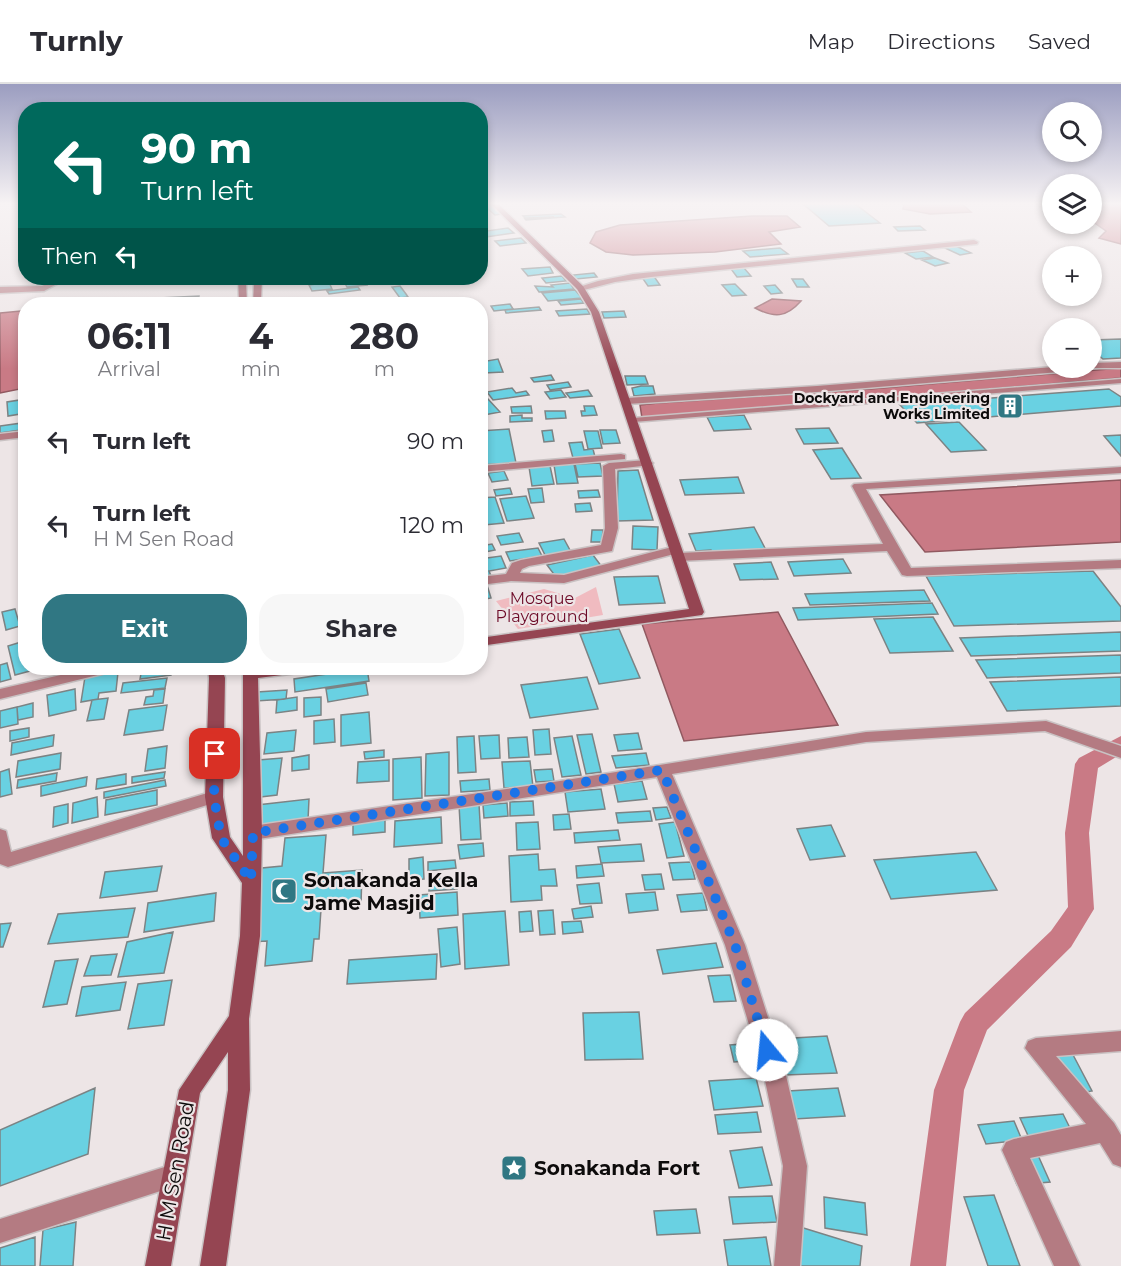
<!DOCTYPE html>
<html lang="en">
<head>
<meta charset="utf-8">
<style>
  body { margin:0; font-family:Montserrat,sans-serif; background:#f7f7f7; color:#2b2b33; height:100vh; display:flex; flex-direction:column; font-size:22px; white-space:nowrap }
  * { box-sizing:border-box; margin:0 }
  p { font-size:20px; color:#7c7c81 }
  .icon { flex:none; width:33px; height:33px; fill:none; stroke:currentColor; stroke-width:2; stroke-linecap:round; stroke-linejoin:round }
  .map { position:relative; flex:1; overflow:hidden }
  .panel { position:absolute; left:18px; top:213px; width:470px; height:378px; display:flex; flex-direction:column; background:#fff; border-radius:24px; box-shadow:0 3px 9px #0003 }
  .panel>* { flex:none }
  .top-card { position:absolute; left:18px; top:18px; width:470px; height:183px; border-radius:24px; box-shadow:0 3px 9px #0003; background:#00695c; color:#fff; overflow:hidden }
  .buttons { position:absolute; left:1042px; top:18px; display:grid; gap:12px }
  .buttons a { display:grid; place-items:center; width:60px; height:60px; border-radius:50%; background:#fff; box-shadow:0 3px 9px #0003; font-size:30px }
  .pin { position:absolute; display:grid; place-items:center; width:51px; height:51px; color:#fff; margin:-26px; border-radius:12px; box-shadow:0 3px 9px #0006 }
  .me { position:absolute; width:66px; margin:-33px; rotate:343deg; stroke-linejoin:round; filter:drop-shadow(0 0 4px #0008) }
  .turn { display:flex; align-items:center; gap:21px; height:126px; padding:0 24px; font-size:27px }
  .turn .icon { width:78px; height:78px; stroke-width:2.5 }
  .turn b { display:block; font-size:42px; line-height:51px }
  .then { display:flex; align-items:center; height:57px; padding:0 24px; background:#0003; gap:12px; font-size:22px }
  .eta { display:flex; justify-content:space-evenly; align-items:center; height:102px; text-align:center }
  .eta b { font-size:36px; font-weight:700; line-height:42px }
  .button { display:flex; gap:12px; margin-top:auto; padding:12px 24px }
  .button a { flex:1; height:69px; border-radius:24px; background:#307783; color:#fff; font-size:24px; font-weight:700; line-height:69px; text-align:center }
  .button a+a { background:#f7f7f7; color:#2b2b33 }
  ul { padding:0; list-style:none }
  li { display:flex; align-items:center; gap:18px; height:84px; padding:0 24px }
  li div { flex:1 }
  li b { display:block; font-size:22px }
  li em { font-style:normal }
  header { display:flex; align-items:center; gap:36px; box-sizing:border-box; height:84px; padding:0 30px; background:#fff; border-bottom:2px solid #e1e1e2 }
  header strong { font-size:28px }
  nav { display:flex; gap:33px; margin-inline-start:auto; font-size:21px }
  .map>svg:first-child { display:block }
  .green { fill:#f0bbc0 }
  .water { fill:#c97a85; stroke:#915960; stroke-width:1.5 }
  .lines { fill:none; stroke-linecap:round; stroke-linejoin:round }
  .canal { fill:#c97a85; fill-rule:evenodd }
  .building { fill:#69d1e2; stroke:#7c8384; stroke-width:1.5 }
  .lane-casing { stroke:#c9c2c3; stroke-width:3 }
  .street-casing { stroke:#c9c2c3; stroke-width:3 }
  .secondary-casing { stroke:#c9c2c3; stroke-width:3 }
  .lane { fill:#b47b82; fill-rule:evenodd }
  .street { fill:#b47b82; fill-rule:evenodd }
  .secondary { fill:#954552; fill-rule:evenodd }
  .route { stroke:#1a73e8; stroke-width:10; stroke-dasharray:0 18 }
  .labels { text-anchor:middle; stroke-width:4.5; stroke-linejoin:round; paint-order:stroke }
  .far-poi-label { font-size:14px; font-weight:bold; fill:#0d0b0b; stroke:#ede5e6; text-anchor:end }
  .park-label { font-size:16px; fill:#6d0b28; stroke:#ede5e6 }
  .near-poi-label { font-size:20px; font-weight:bold; fill:#0d0b0b; stroke:#ede5e6; text-anchor:start }
  .near-street-label { font-size:20px; fill:#0d0b0b; stroke:#ede5e6 }
</style>
</head>
<body>
<header>
<strong>Turnly</strong>
<nav><a>Map</a><a>Directions</a><a>Saved</a></nav>
</header>
<div class="map">
<svg width="1121" height="1182" viewBox="0 0 1121 1182">
  <rect width="100%" height="100%" fill="#ede5e6"/>
  <!-- green -->
  <path class="green" d="M596,503L603,531L518,545L496,517L544,505L575,514Z"/>
  <!-- water -->
  <path class="water" d="M904,119H961L971,128L930,130L903,125Z
    M1092,119H1121V160L1099,154L1106,147L1092,137Z
    M752,132H787L800,143L769,148L781,160L715,168L633,171L606,168L590,159L596,148L620,141Z
    M772,215L801,217C786,234 774,234 755,224Z
    M21,227L25,228V304L0,309V229Z
    M1121,284V294L642,334L640,321L658,319L858,306Z
    M1121,396V458L925,468L880,411Z
    M778,528L838,641L684,657L642,540Z"/>
  <g class="lines">
    <!-- canal -->
    <path class="canal" d="M1121,652V670L1098,684L1089,749L1094,825L1071,863L987,946L964,1006L946,1182H910L934,1006L960,938L965,929L1051,847L1068,823L1065,749L1075,680L1079,674Z"/>
  </g>
  <!-- building -->
  <path class="building" d="M802,119H854L880,139L829,142Z
    M489,120L502,130L495,131L487,124L480,125V121Z
    M561,130L565,133L526,136L525,135L554,133L525,134L523,132Z
    M920,142L925,146L898,147L894,143Z
    M485,144L487,147L508,144L514,149L486,153L480,147V145Z
    M521,154L526,159L500,162L495,157Z
    M956,162L971,169L960,171L945,164Z
    M780,164L788,170L750,173L743,167Z
    M923,167L933,173L916,175L905,169Z
    M935,174L948,179L935,182L922,176Z
    M550,183L553,189L528,192L522,185Z
    M744,184L751,192L737,193L731,185Z
    M594,189L597,193L576,195L573,191Z
    M653,191L660,201L648,202L641,192Z
    M562,192L566,197L546,199L542,194Z
    M363,194L367,201L347,203L343,196Z
    M792,195H803L809,203H797Z
    M329,198L332,205L312,207L309,201Z
    M570,199L574,205L539,208L535,202L553,203L551,201Z
    M735,200L746,211L732,212L722,201Z
    M775,201L782,209L771,210L764,202Z
    M400,202L406,210L408,213L400,214L392,203Z
    M358,203L360,206L329,210L327,207Z
    M575,206L582,214L548,217L542,209Z
    M199,212L198,220H157L159,214Z
    M581,215L584,219L561,221L558,217Z
    M510,220L513,225L494,227L491,222Z
    M539,223L541,226L506,229L505,226Z
    M587,225L590,230L559,232L556,227Z
    M624,227L626,233L604,234L602,228Z
    M1121,255V274L1103,275L1092,266V256Z
    M498,275L503,288L484,289L481,278Z
    M551,291L554,296L534,298L531,294Z
    M625,292H645L648,300L627,301Z
    M568,298L571,303L550,306L547,301Z
    M641,302H653L655,310L634,312L632,304Z
    M512,304L516,309L526,307L529,311L493,316L487,308Z
    M1109,305L1121,313V322L917,339L900,321Z
    M561,306L566,313L550,315L545,308Z
    M588,306L592,312L570,314L566,309Z
    M26,315V329L8,332L7,318Z
    M488,315L500,328L484,331L480,327V317Z
    M531,322L532,329H512L511,323Z
    M584,322H594L597,331L582,332L581,327H585Z
    M545,327H565L566,334L546,335Z
    M522,331V334H532V337L510,338V332Z
    M744,331L751,345L714,347L707,333Z
    M959,338L986,366L951,368L926,340Z
    M22,339L21,346L0,349V342Z
    M829,344L838,359L804,360L796,345Z
    M509,345L516,379L480,381V347Z
    M552,346L554,357L544,358L542,347Z
    M600,346H616L620,359L603,360Z
    M584,347H598L602,364L588,365Z
    M1121,351V372L1104,352Z
    M582,358L584,366L593,365L595,373L573,374L569,359Z
    M842,364L861,394L831,395L813,366Z
    M600,379L603,392L578,393L575,380Z
    M574,380L578,399L557,400L554,381Z
    M550,382L554,400L532,402L529,383Z
    M638,386L653,436L617,437L618,387Z
    M504,387L508,396L492,398L488,389Z
    M738,393L744,409L685,411L680,396Z
    M510,404L512,410L496,412L494,406Z
    M542,404L544,418L531,419L528,405Z
    M598,406L600,413L579,414L578,407Z
    M526,412L534,434L507,437L500,415Z
    M495,413L504,439L484,441L480,428V414Z
    M590,419L592,427L576,428L575,420Z
    M633,442L658,443L657,466L632,465Z
    M754,443L766,466L713,470L711,466L696,467L689,450Z
    M592,446H603L602,458H591Z
    M519,449L523,458L501,461L497,452Z
    M564,455L571,468L546,473L539,459Z
    M492,460L495,466L480,469V462Z
    M538,464L542,472L510,477L506,468Z
    M593,471L602,483L556,493L547,481Z
    M501,472L506,484L489,487L491,492L480,494V475Z
    M843,475L851,489L794,492L788,478Z
    M771,478L778,495L740,496L734,480Z
    M1093,487L1121,523V537L954,542L926,492Z
    M658,492L665,519L619,521L614,493Z
    M487,501L491,514L480,516V502Z
    M924,506L930,517L810,521L805,510Z
    M932,519L938,530L798,536L793,524Z
    M15,525L20,542L6,546L2,528Z
    M933,533L953,567L890,569L874,535Z
    M619,545L640,594L599,600L580,550Z
    M1121,548V567L971,572L960,554Z
    M21,558L26,584H28L30,587L15,591L8,562Z
    M1121,571V589L987,594L976,576Z
    M7,579L11,595L0,598V581Z
    M142,584H172L171,591L140,595Z
    M367,584L369,597L295,608L294,595Z
    M118,588L116,607L99,609L98,615L81,618L85,593Z
    M587,593L598,625L530,634L521,601Z
    M1121,593V622L1007,627L990,598Z
    M167,594L165,604L121,609L123,599Z
    M366,599L368,611L328,618L326,605Z
    M75,605L76,626L49,632L47,611Z
    M165,605L163,619L144,621L146,613L153,612L154,606Z
    M287,606L286,615L256,617L257,608Z
    M297,613V626L276,629L277,616Z
    M321,613V631L304,633V614Z
    M108,614L104,635L87,637L92,616Z
    M33,619V633L18,636L17,623Z
    M167,621L163,646L124,651L129,626Z
    M17,623L18,640L0,644V627Z
    M369,628L371,659L341,662V631Z
    M334,635L335,658L314,660V637Z
    M29,644V653L10,657V647Z
    M549,645L551,670L535,671L533,646Z
    M296,646L294,667L264,670L267,649Z
    M638,649L642,665L618,667L614,651Z
    M592,650L601,688L586,690L577,651Z
    M54,651L53,662L11,671L12,659Z
    M499,651L500,674L481,675L479,652Z
    M474,652L476,688L458,689L457,653Z
    M572,652L581,691L562,693L554,654Z
    M527,653L529,673L509,674L508,654Z
    M167,662L165,684L145,687L148,665Z
    M384,666V673L365,675L364,668Z
    M449,668V711L425,712L426,670Z
    M61,669L60,685L16,693L18,677Z
    M646,669L649,681L616,684L612,672Z
    M309,671V685L292,687V674Z
    M421,673L422,714L393,716V675Z
    M282,674L277,711L252,714L258,676Z
    M389,676V697L357,699L358,678Z
    M530,677L533,703L504,704L502,678Z
    M9,685L12,710L0,713V688Z
    M552,685L554,697L536,698L534,686Z
    M165,688L164,694L132,699V693Z
    M57,689L56,697L17,704L18,696Z
    M126,690V700L96,705L97,695Z
    M87,693L86,702L41,712V702Z
    M489,695L490,706L461,708L460,697Z
    M165,696L166,702L104,714V708Z
    M642,697L647,715L618,718L614,700Z
    M601,705L605,725L568,728L565,708Z
    M157,706V721L105,731L106,716Z
    M97,713L98,733L72,739L73,719Z
    M309,715L308,736L255,742L257,721Z
    M533,717L534,731L510,732V718Z
    M507,719L508,732L484,734L483,721Z
    M68,720V739L53,743L54,723Z
    M479,720L481,755L461,756L459,721Z
    M667,723L671,734L656,736L653,724Z
    M650,727L652,737L618,739L616,729Z
    M569,730L571,745L554,746L553,731Z
    M441,733L442,759L394,763L395,737Z
    M385,736V748L353,751V739Z
    M538,738L540,765L517,766L516,739Z
    M675,738L684,772L667,774L659,740Z
    M831,741L845,772L810,776L797,745Z
    M618,746L620,756L575,759L574,749Z
    M326,751L323,789L362,786L361,821L321,825L319,855H314L312,877L265,882L267,857L252,858L262,784L282,782L285,754Z
    M483,759L484,772L460,775L458,761Z
    M641,760L644,777L601,779L598,763Z
    M976,768L997,806L891,815L874,776Z
    M538,770L539,786L555,785L557,802H541L542,816L511,818L509,772Z
    M423,773L424,795L409,796V775Z
    M455,776L456,784L428,787V778Z
    M691,778L695,795L673,796L669,779Z
    M602,780L604,792L577,794L576,782Z
    M162,782L157,807L100,814L105,788Z
    M661,790L664,805L645,806L642,791Z
    M457,793V805L429,807V795Z
    M599,799L602,819L580,820L577,801Z
    M457,808L458,831L420,834L419,811Z
    M655,808L658,826L629,829L626,810Z
    M216,809L214,837L144,848L148,819Z
    M703,809L707,826L681,828L677,811Z
    M591,822L593,833L574,835L572,825Z
    M135,824L128,853L48,860L58,830Z
    M553,826L555,850L540,851L538,827Z
    M505,827L509,881L465,885L463,830Z
    M531,827L533,847L520,848L519,828Z
    M581,837L583,848L563,850L562,838Z
    M11,839L3,863H0V840Z
    M457,843L460,880L441,883L438,845Z
    M173,848L164,889L118,893L127,858Z
    M716,859L723,883L663,890L657,866Z
    M117,870L111,891L84,892L91,872Z
    M437,870L436,895L347,900L349,876Z
    M78,875L67,920L43,923L55,877Z
    M730,891L736,917L714,918L708,892Z
    M172,896L164,941L128,945L138,900Z
    M126,898L120,926L76,932L82,903Z
    M639,928L643,975L585,976L583,929Z
    M827,952L837,989L785,991L777,955Z
    M753,959L758,976L734,978L730,961Z
    M1071,967L1092,1007L1066,1011L1045,970Z
    M756,994L763,1022L714,1026L709,997Z
    M95,1004L88,1070L0,1102V1046Z
    M838,1004L845,1032L794,1035L788,1007Z
    M757,1028L761,1048L718,1050L715,1031Z
    M1063,1030L1074,1052L1030,1056L1020,1034Z
    M1014,1037L1022,1056L986,1060L978,1041Z
    M762,1063L772,1101L739,1104L730,1067Z
    M1037,1069L1050,1098L1017,1101L1005,1072Z
    M994,1111L1020,1182H988L964,1113Z
    M772,1112L777,1138L733,1140L729,1113Z
    M824,1113L865,1119L867,1151L825,1144Z
    M696,1125L700,1149L657,1151L654,1127Z
    M76,1138L73,1182H40L43,1146Z
    M797,1142L862,1162L860,1182H792Z
    M35,1153V1182H0V1164Z
    M766,1153L771,1182H728L724,1156Z"/>
  <g class="lines">
    <defs>
      <path id="lane" d="M1121,295V299L633,338L630,336L633,334Z"/>
      <path id="street" d="M480,119H489L480,122Z
        M974,156L978,158L977,160L651,193L615,198L580,207L576,204L598,197L633,190Z
        M59,194H68L44,207L0,209V203L42,202Z
        M1121,278V284H1088H1092V279Z
        M1053,283L1077,284L1072,287L817,308L627,320L622,317L627,314L817,302Z
        M26,347V353L0,356V350Z
        M621,370L625,371V375L480,388V382Z
        M647,376L653,379L651,381L615,385L618,444L612,467L529,482L522,485L520,489L564,491L676,462L682,466L679,469L883,460L852,402L854,400L1121,383V389L866,405L911,484L1121,476V484L907,492L902,491L887,467L679,477L674,476L673,473L674,470L564,499L511,497L480,501V493L506,490L512,479L521,476L601,461L605,444L603,382L609,379Z
        M91,584H116L114,587L0,615V605Z
        M1046,637L1121,662V674L1045,647L866,658L672,690L745,861L785,987L807,1082L800,1182H774L783,1082L763,987L725,861L657,693L253,756L247,754L244,749L247,744L253,742L541,700L866,648Z
        M214,707L220,709L223,713L220,717L8,783L0,780V745L6,747L11,768Z
        M1121,947V967L1056,972L1114,1039L1121,1051V1083L1113,1080L1100,1059L1030,1074L1080,1182H1054L1002,1066L1006,1058L1014,1055L1086,1040L1025,964L1028,957L1036,954Z
        M174,1080L182,1084L186,1092L182,1100L0,1159V1135Z"/>
      <path id="secondary" d="M490,119H497L583,202L599,228L704,528L702,531L480,562V554L689,525L591,228L577,205Z
        M238,194H246L247,220H239Z
        M254,194H262L261,220H253Z
        M208,584H222L225,594L223,713L230,753L243,772V584H305L298,589L258,594L262,749L260,852L249,935L250,1006L226,1182H200L228,1006V968L200,1009L171,1182H145L179,1006L229,932L240,852L242,799L212,754L205,713L209,594Z"/>
    </defs>
    <!-- lane casing -->
    <use href="#lane" class="lane-casing"/>
    <!-- street casing -->
    <use href="#street" class="street-casing"/>
    <!-- secondary casing -->
    <use href="#secondary" class="secondary-casing"/>
    <!-- lane -->
    <use href="#lane" class="lane"/>
    <!-- street -->
    <use href="#street" class="street"/>
    <!-- secondary -->
    <use href="#secondary" class="secondary"/>
  </g>
  <!-- sky -->
  <linearGradient id="sky" x2="0" y2="1"><stop stop-color="#9b9dc0"/><stop offset="0.42" stop-color="#f7f3f4"/><stop offset="1" stop-color="#f7f3f4" stop-opacity="0"/></linearGradient>
  <rect width="1121" height="285" fill="url(#sky)"/>
  <g class="lines">
    <!-- route -->
    <path class="route" d="M215,670L214,713L221,754L251,797L253,749L662,686L735,861L767,966"/>
  </g>
  <!-- icons -->
  <defs>
    <symbol id="building-square" viewBox="-11 -11 22 22"><rect x="-9" y="-9" width="18" height="18" rx="4" fill="#307783" stroke="#ede5e6"/><path d="M-4-6H4V6H1V3H-1V6H-4ZM-2.5-4.3h1.7v1.8h-1.7ZM.8-4.3h1.7v1.8H.8ZM-2.5-1h1.7V.8h-1.7ZM.8-1h1.7V.8H.8Z" fill="#fff"/></symbol>
    <symbol id="mosque-square" viewBox="-11 -11 22 22"><rect x="-9" y="-9" width="18" height="18" rx="4" fill="#307783" stroke="#ede5e6"/><path d="M3.5-4.9A6 6 0 1 0 3.5 4.9A5 5 0 1 1 3.5-4.9Z" fill="#fff"/></symbol>
    <symbol id="sight-square" viewBox="-11 -11 22 22"><rect x="-9" y="-9" width="18" height="18" rx="4" fill="#307783" stroke="#ede5e6"/><path d="M0-6L1.8-2.2L6-1.7L2.9 1.2L3.7 5.4L0 3.3L-3.7 5.4L-2.9 1.2L-6-1.7L-1.8-2.2Z" fill="#fff"/></symbol>
  </defs>
  <g fill-rule="evenodd">
    <use href="#building-square" x="995" y="307" width="30" height="30"/>
    <use href="#mosque-square" x="269" y="792" width="30" height="30"/>
    <use href="#sight-square" x="499" y="1069" width="30" height="30"/>
  </g>
  <g class="labels">
    <!-- far-poi labels -->
    <g class="far-poi-label">
      <text x="990" y="319">Dockyard and Engineering<tspan x="990" dy="16">Works Limited</tspan></text>
    </g>
    <!-- park labels -->
    <g class="park-label">
      <text x="542" y="520">Mosque<tspan x="542" dy="18">Playground</tspan></text>
    </g>
    <!-- near-poi labels -->
    <g class="near-poi-label">
      <text x="304" y="803">Sonakanda Kella<tspan x="304" dy="23">Jame Masjid</tspan></text>
      <text x="534" y="1091">Sonakanda Fort</text>
    </g>
    <!-- near-street labels -->
    <g class="near-street-label">
      <text transform="translate(175 1087) rotate(-80)" y="7">H M Sen Road</text>
    </g>
  </g>
</svg>
<div class="buttons">
<a><svg class="icon" aria-label="search" viewBox="0 0 24 24"><circle cx="10" cy="10" r="6"/><path d="M15 15l6 6"/></svg></a>
<a><svg class="icon" aria-label="layers" viewBox="0 0 24 24"><path d="M12 4l9 5-9 5-9-5zM3 14l9 5 9-5"/></svg></a>
<a>+</a>
<a>−</a>
</div>
<div class="pin" style="left:215px;top:670px;background:#d93025"><svg class="icon" aria-label="arrive" viewBox="0 0 24 24"><path d="M6 21V4h12l-3 4 3 4H6"/></svg></div>
<svg class="me" style="left:767px;top:966px" viewBox="-20 -20 40 40"><circle r="19" fill="#fff"/><path d="M0-13L10 11 0 6-10 11z" fill="#1a73e8"/></svg>
<div class="top-card">
<div class="turn"><svg class="icon" aria-label="left" viewBox="0 0 24 24"><path d="M17 20v-9H6M10 6l-5 5 5 5"/></svg><div><b>90 m</b>Turn left</div></div>
<div class="then">Then<svg class="icon" aria-label="left" viewBox="0 0 24 24"><path d="M17 20v-9H6M10 6l-5 5 5 5"/></svg></div>
</div>
<section class="panel">
<div class="eta">
<div><b>06:11</b><p>Arrival</p></div>
<div><b>4</b><p>min</p></div>
<div><b>280</b><p>m</p></div>
</div>
<ul>
<li><svg class="icon" aria-label="left" viewBox="0 0 24 24"><path d="M17 20v-9H6M10 6l-5 5 5 5"/></svg><div><b>Turn left</b></div><em>90 m</em></li>
<li><svg class="icon" aria-label="left" viewBox="0 0 24 24"><path d="M17 20v-9H6M10 6l-5 5 5 5"/></svg><div><b>Turn left</b><p>H M Sen Road</p></div><em>120 m</em></li>
</ul>
<div class="button"><a>Exit</a><a>Share</a></div>
</section>
</div>
</body>
</html>
